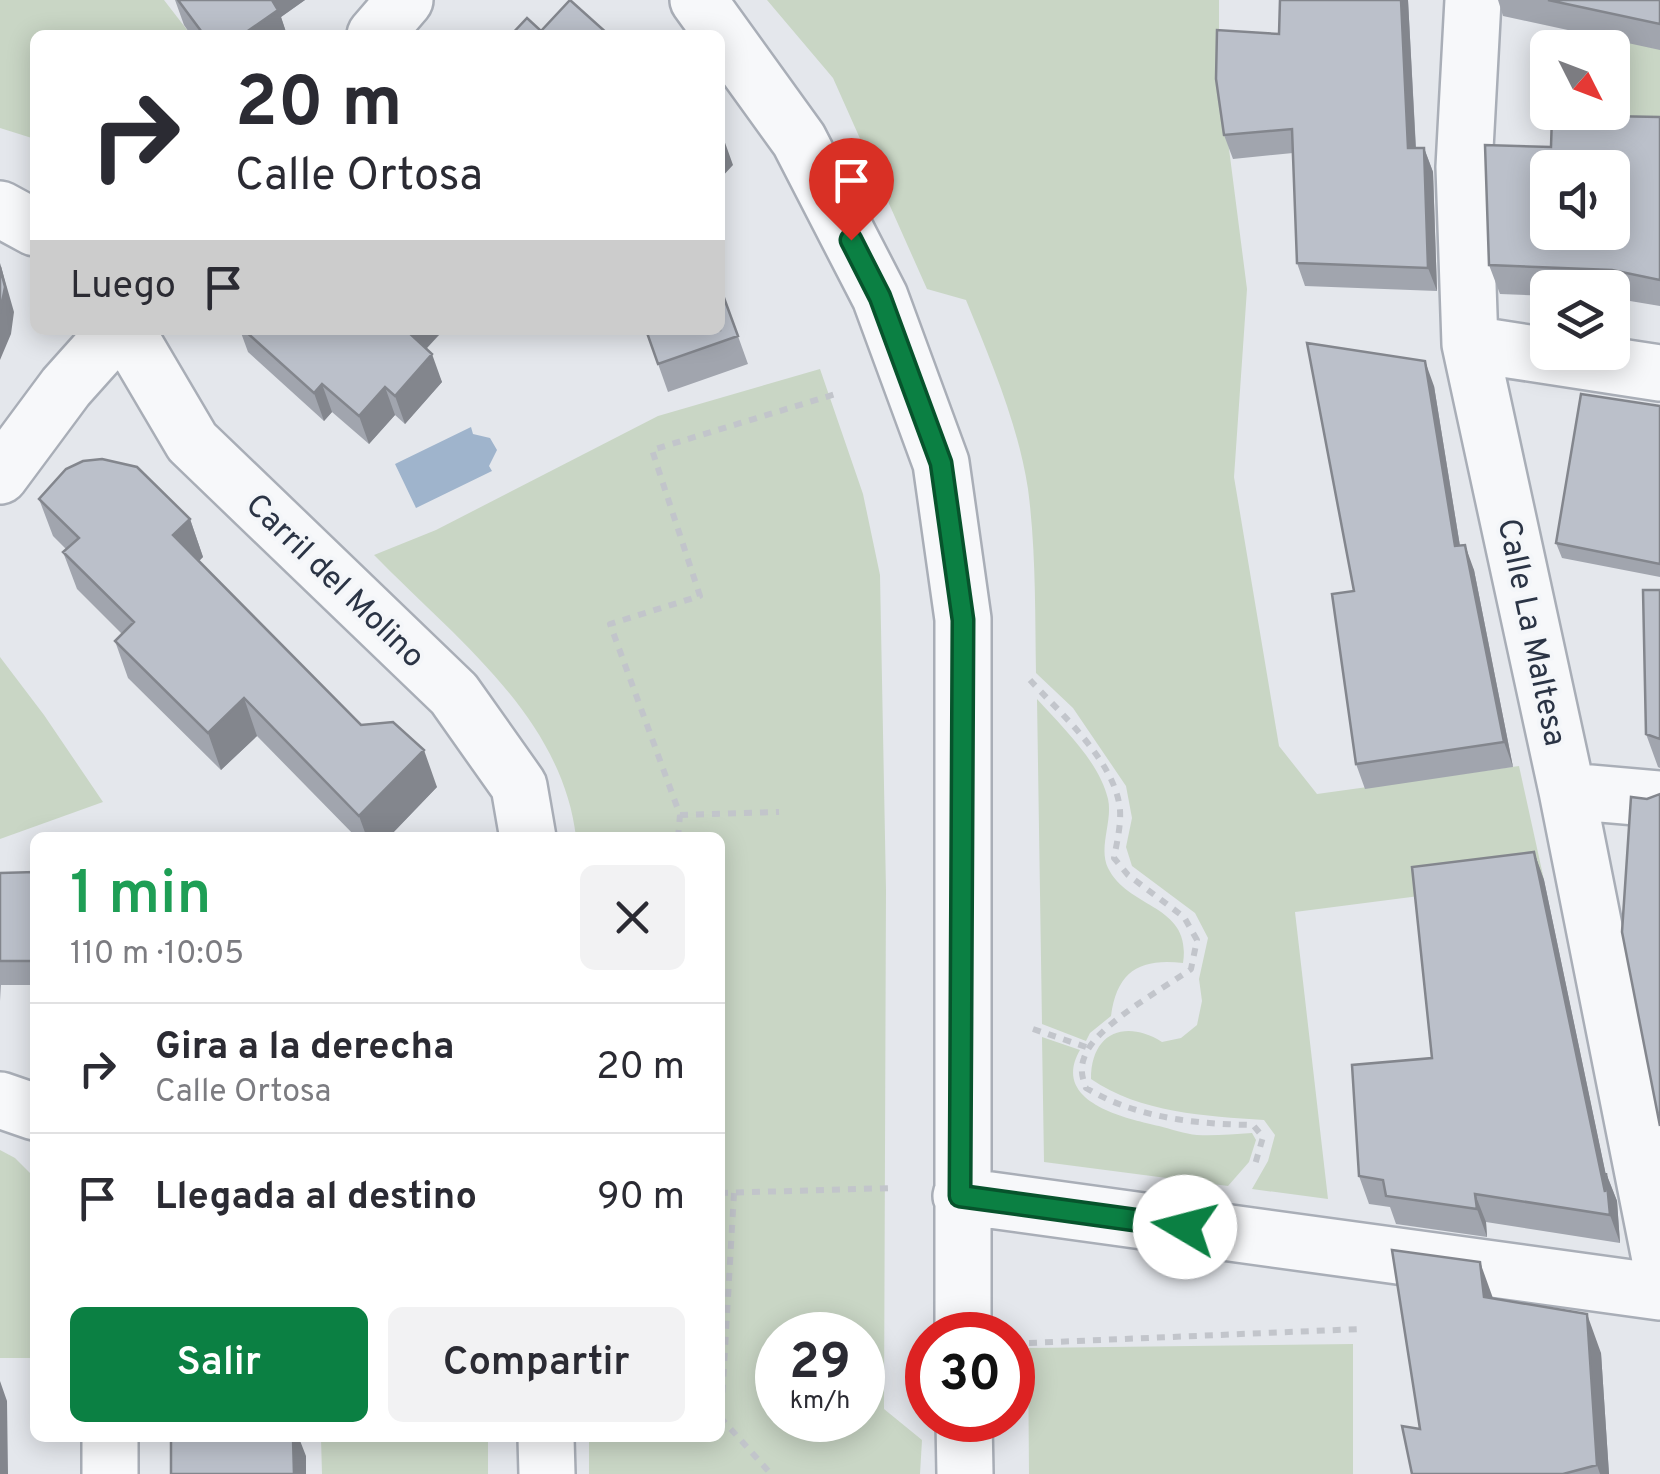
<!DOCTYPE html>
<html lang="es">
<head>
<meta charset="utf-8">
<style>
  body { margin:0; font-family:Overpass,sans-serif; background:#f2f2f3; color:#2b2b33; height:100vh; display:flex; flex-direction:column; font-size:38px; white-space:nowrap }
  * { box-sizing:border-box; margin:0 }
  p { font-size:32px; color:#7c7c81 }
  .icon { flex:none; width:55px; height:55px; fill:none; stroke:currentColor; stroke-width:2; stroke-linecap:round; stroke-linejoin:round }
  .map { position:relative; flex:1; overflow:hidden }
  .panel { position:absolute; left:30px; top:832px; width:695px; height:610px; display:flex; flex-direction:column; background:#fff; border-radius:15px; box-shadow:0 5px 25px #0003 }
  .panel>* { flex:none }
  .hud { position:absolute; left:30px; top:30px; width:695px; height:305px; border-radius:15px; box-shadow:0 5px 25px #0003; background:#fff; color:#2b2b33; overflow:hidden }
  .needle { width:65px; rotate:132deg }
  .buttons { position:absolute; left:1530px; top:30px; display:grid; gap:20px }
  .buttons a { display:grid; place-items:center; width:100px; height:100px; border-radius:15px; background:#fff; box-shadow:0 5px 25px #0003; font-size:50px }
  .speed { position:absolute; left:755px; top:1312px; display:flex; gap:20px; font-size:50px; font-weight:700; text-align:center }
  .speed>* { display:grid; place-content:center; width:130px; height:130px; border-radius:50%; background:#fff; box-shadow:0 5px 25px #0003; line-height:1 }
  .speed small { font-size:25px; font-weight:400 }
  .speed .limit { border:15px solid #d22; background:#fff; color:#111 }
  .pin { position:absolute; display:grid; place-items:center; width:85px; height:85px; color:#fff; margin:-102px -42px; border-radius:50% 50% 50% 0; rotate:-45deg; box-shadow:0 0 10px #0007 }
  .pin .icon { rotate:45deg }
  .me { position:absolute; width:110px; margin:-55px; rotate:278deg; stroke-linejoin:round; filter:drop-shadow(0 0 8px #0008) }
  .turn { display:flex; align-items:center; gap:35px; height:210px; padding:0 40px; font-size:45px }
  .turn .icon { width:130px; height:130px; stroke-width:2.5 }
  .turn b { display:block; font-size:70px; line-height:85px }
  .then { display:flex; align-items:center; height:95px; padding:0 40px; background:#0003; gap:20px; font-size:38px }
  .round { display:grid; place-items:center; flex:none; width:105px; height:105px; border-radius:15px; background:#f2f2f3 }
  .headline { display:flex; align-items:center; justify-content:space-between; height:170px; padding:0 40px }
  h1 { font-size:60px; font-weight:600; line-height:75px; color:#1e9e55 }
  .button { display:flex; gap:20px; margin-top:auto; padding:20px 40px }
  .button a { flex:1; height:115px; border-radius:15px; background:#0b8043; color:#fff; font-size:40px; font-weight:600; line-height:115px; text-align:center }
  .button a+a { background:#f2f2f3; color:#2b2b33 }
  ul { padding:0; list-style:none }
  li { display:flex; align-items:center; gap:30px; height:130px; padding:0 40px; border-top:2px solid #e1e1e2 }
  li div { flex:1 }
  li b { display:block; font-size:38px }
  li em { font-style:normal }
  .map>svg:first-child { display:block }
  .green { fill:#c9d6c5; fill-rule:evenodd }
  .water { fill:#9fb4cc }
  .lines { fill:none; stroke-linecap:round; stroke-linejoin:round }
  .minor-casing { stroke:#a9aeb7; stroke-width:60 }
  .path { stroke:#c2c5cb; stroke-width:6; stroke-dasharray:8 8; stroke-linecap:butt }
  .minor { stroke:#f7f8fa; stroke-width:55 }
  .wall { fill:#a1a5ae }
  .shaded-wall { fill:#83868d }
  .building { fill:#bbc0ca; stroke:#83868d; stroke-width:2.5; fill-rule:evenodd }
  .route-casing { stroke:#07532c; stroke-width:25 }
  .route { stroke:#0b8043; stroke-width:18 }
  .labels { text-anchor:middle; stroke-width:8; stroke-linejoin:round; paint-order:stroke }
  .street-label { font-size:32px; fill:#2b3445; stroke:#f4f6f9 }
</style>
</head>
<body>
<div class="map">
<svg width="1660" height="1474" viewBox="0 0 1660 1474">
  <rect width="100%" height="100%" fill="#e4e7ec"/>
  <!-- green -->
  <path class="green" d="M0,0H164L191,35H35V139L0,128Z
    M767,0H1219V71L1247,289L1234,477L1279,746L1317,794L1519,766L1544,880L1295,912L1328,1199L1252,1189L1268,1161L1275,1135L1264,1120C1206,1116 1140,1113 1091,1079C1091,1033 1125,1019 1162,1042L1181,1038L1197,1025L1202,1001L1199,979L1208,938L1195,913L1132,866L1126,847L1132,818L1126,786L1073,708L1036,673C1035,612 1036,550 1028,489C1018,424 991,361 966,300L927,289L833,78Z
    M1624,0H1660V158L1611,144L1614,40Z
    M820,369L863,494L880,575L886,890L884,1409L922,1440L920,1474H589V1438H720V838L576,837C562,717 454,637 374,555L436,530L658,416ZM778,1335H862V1420H778Z
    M0,657L44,715L103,802L0,839Z
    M1037,699C1062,727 1099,761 1108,799C1113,821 1098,847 1108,868C1129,910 1192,904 1183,963C1140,958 1117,971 1111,1016L1090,1033L1086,1041L1042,1024Z
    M1042,1037L1080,1050C1050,1102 1125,1118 1159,1126C1171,1129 1185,1134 1197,1135C1215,1136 1234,1134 1252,1133L1256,1140L1249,1162L1228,1186L1044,1162Z
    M0,1150L15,1158L35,1178V1358H0Z
    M1353,1344V1474H1029L1028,1348Z
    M321,1438H488V1474H322Z"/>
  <!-- water -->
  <path class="water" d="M471,427L473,434L490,438L497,450L489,466L492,471L416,508L395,464Z"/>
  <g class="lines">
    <defs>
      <path id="minor" d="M698,0L799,140L880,297L941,463L963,619V1335
        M1473,0L1464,167L1470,344L1567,791L1660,1259
        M375,35L405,0
        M0,209L35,228
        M126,330L192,442L454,694L519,786L528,838
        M1470,344L1660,373
        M0,476L66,387L117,330
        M1567,791L1660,799
        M0,1100L35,1112
        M961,1196L1660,1292
        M964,1420L965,1474
        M110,1438V1474
        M546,1438L547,1474"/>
    </defs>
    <!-- minor casing -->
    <use href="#minor" class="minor-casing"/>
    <!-- path -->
    <path class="path" d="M1030,680C1060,713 1116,762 1120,810C1121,825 1117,842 1114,858L1128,875L1184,917L1197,940L1191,969C1163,989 1094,1026 1084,1058C1080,1069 1082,1077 1086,1088C1136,1118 1195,1124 1253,1125L1263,1137L1254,1168
      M680,815L779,812
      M678,838L680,815L610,624L700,596L652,450L839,393
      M1033,1029L1089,1048
      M720,1193L893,1188
      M734,1193L721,1418L771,1474
      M1029,1343L1360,1329"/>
    <!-- minor -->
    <use href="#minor" class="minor"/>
  </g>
  <!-- wall -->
  <path class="wall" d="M175,0H305L281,17L287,35H191L184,25Z
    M1280,0H1408L1416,148H1424L1433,172L1437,291L1305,286L1297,263L1293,153L1233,159L1224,135L1279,34Z
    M1498,0H1660V50L1503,16Z
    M1660,117V306L1612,298V288H1548V296L1500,294L1489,265L1551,147Z
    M720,286L748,364L668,392L646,330Z
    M240,330H444L426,349L442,382L405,424L395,415L369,444L332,412L324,421L248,352Z
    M1434,386L1460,546L1474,570L1513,767L1365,789L1356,764L1354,591Z
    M1660,406V577L1562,558L1556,543Z
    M39,499L190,519L203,557L199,561L361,725L437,787L388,838H357L257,736L221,770L128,678L115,641L122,634L77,589L63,552L66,549L53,536Z
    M1660,590V768L1658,767L1646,734Z
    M1534,852L1544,880L1606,1176V1173L1617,1201L1620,1243L1486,1222L1487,1237L1396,1224L1390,1207L1369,1204L1359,1176L1432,1058Z
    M35,872V985H1L0,1001V873Z
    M1493,1299L1601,1353L1609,1474H1412L1420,1429Z"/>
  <!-- shaded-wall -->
  <path class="shaded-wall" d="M268,0H305L281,17L287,35H242Z
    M1401,0H1408L1417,172L1408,148Z
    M723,137L733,165L720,179V140Z
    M1424,148L1433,172L1437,291L1428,268Z
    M0,263L14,312L11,334L0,360Z
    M408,330H443L417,359L407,331Z
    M432,354L442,382L405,424L395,396Z
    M1425,361L1434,386L1464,571L1455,546Z
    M322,384L332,412L324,421L314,393Z
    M385,387L395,415L369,444L359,416Z
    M190,519L203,557L187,573L173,535Z
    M1465,545L1474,570L1513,767L1504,742Z
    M244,698L257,736L221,770L208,733Z
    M424,750L437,787L388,838H367L359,816Z
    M1534,852L1544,880L1607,1180L1606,1173L1617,1201L1620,1243L1610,1215Z
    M1475,1194L1486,1222L1487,1237L1477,1209Z
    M1480,1262L1494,1301L1484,1297Z
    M1587,1314L1601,1353L1609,1474H1600L1597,1465Z
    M0,1381L7,1401L8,1474H0Z
    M293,1438H299L306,1456V1474H294Z"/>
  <!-- building -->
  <path class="building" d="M178,0H272L278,10L242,35H204Z
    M570,0L609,35H511L527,18L541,31Z
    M1280,0H1401L1408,148H1424L1428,268L1297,263L1292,129L1224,135L1216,79L1217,30L1279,34Z
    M1548,0H1660V24Z
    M1552,115L1660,117V280L1612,270L1489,265L1485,145L1551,147ZM1548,168H1612V232H1548Z
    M0,267L5,287L0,313Z
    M720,287L738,336L658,364L646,330H720Z
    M244,330H408L407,331L432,354L395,396L385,387L359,416L322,384L314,393Z
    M1307,343L1425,361L1455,546L1465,545L1504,742L1356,764L1332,594L1354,591Z
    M1581,394L1660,406V564L1556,543Z
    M102,459L137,467L190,519L173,535L361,725L393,722L424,750L359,816L244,698L208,733L115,641L134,622L63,552L79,538L39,499L66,469L83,461Z
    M1643,590H1660V739L1646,734Z
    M1660,794V1126L1622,932L1631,797L1647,799Z
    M1534,852L1605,1192L1606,1173L1610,1215L1475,1194L1477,1209L1386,1196L1383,1180L1359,1176L1352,1065L1432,1058L1412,867Z
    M35,872V961H0V873Z
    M1392,1250L1480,1262L1484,1297L1587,1314L1597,1465L1563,1474H1412L1402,1426L1420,1429Z
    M171,1438H293L294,1474H171Z"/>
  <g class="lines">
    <defs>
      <path id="route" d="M851,240L880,297L941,463L963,620L960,1196L1185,1227"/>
    </defs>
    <!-- route casing -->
    <use href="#route" class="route-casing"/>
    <!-- route -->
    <use href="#route" class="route"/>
  </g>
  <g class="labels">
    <!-- street labels -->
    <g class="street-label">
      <text transform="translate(336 580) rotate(44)" y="11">Carril del Molino</text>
      <text transform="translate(1533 632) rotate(78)" y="11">Calle La Maltesa</text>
    </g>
  </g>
</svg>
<div class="buttons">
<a><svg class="needle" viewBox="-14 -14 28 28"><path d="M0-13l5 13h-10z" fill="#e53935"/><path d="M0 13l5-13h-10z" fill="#7c7c81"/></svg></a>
<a><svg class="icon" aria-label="sound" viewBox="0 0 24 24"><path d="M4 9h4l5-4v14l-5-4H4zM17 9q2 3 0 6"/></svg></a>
<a><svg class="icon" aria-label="layers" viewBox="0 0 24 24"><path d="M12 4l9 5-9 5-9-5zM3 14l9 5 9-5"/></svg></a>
</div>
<div class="speed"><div>29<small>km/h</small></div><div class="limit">30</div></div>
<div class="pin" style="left:851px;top:240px;background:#d93025"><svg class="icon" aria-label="arrive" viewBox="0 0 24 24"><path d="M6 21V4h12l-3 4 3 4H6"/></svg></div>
<svg class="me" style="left:1185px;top:1227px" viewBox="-20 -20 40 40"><circle r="19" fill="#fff"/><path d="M0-13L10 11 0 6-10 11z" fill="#0b8043"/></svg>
<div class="hud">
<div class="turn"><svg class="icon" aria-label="right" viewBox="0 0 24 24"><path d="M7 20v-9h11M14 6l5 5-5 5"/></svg><div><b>20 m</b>Calle Ortosa</div></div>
<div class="then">Luego<svg class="icon" aria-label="arrive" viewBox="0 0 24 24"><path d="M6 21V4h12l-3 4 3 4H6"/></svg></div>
</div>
<section class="panel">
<div class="headline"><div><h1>1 min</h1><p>110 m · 10:05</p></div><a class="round"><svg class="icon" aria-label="close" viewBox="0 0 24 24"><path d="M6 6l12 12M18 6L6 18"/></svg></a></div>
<ul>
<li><svg class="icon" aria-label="right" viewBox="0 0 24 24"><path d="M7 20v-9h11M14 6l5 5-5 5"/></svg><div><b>Gira a la derecha</b><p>Calle Ortosa</p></div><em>20 m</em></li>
<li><svg class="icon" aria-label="arrive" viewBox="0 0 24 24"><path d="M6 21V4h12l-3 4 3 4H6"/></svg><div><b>Llegada al destino</b></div><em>90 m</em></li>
</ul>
<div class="button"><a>Salir</a><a>Compartir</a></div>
</section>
</div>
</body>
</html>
